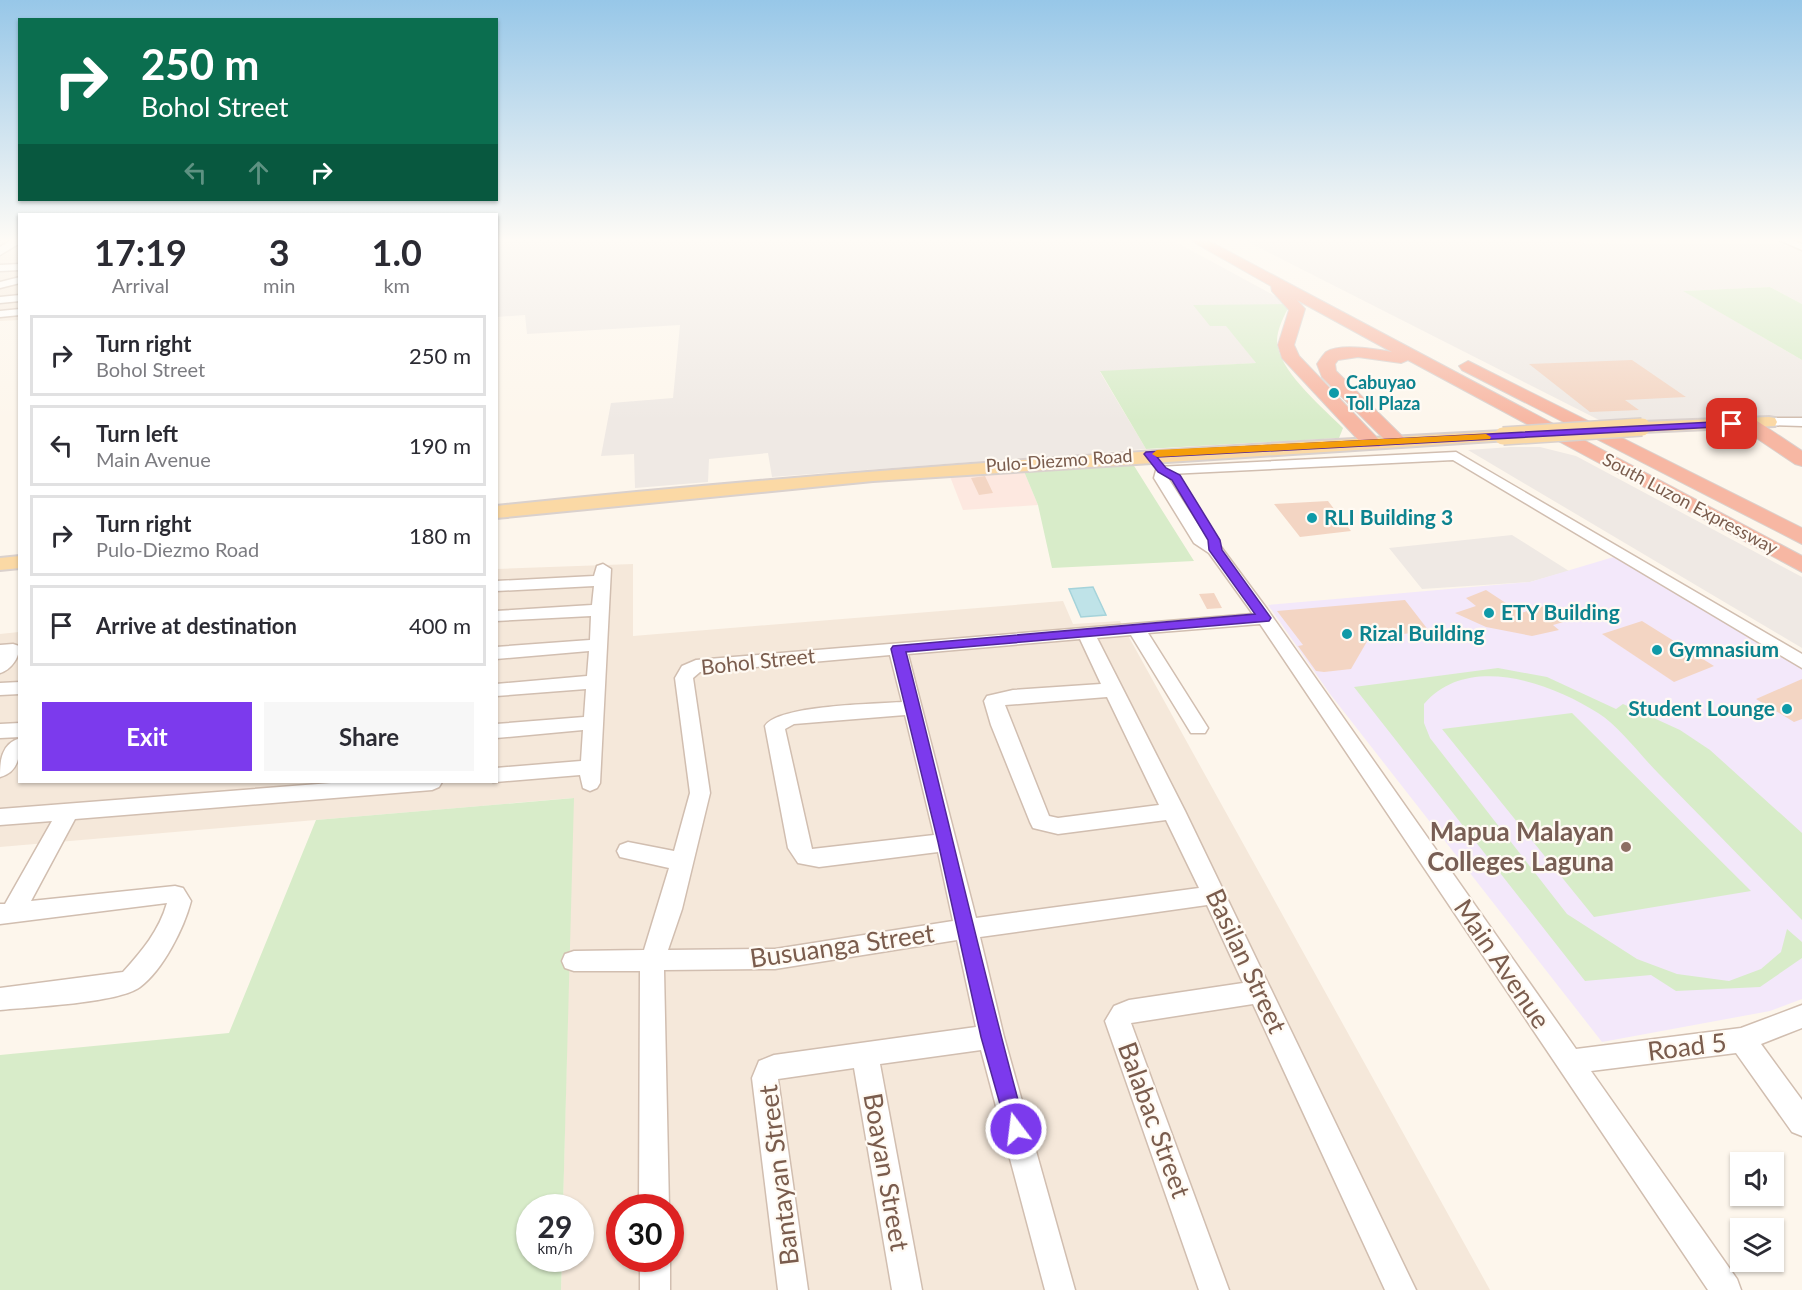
<!DOCTYPE html>
<html lang="en">
<head>
<meta charset="utf-8">
<style>
  body { margin:0; font-family:Lato,sans-serif; background:#f7f7f7; color:#2b2b33; height:100vh; display:flex; flex-direction:column; font-size:22px; white-space:nowrap }
  * { box-sizing:border-box; margin:0 }
  p { font-size:20px; color:#7c7c81 }
  .icon { flex:none; width:33px; height:33px; fill:none; stroke:currentColor; stroke-width:2; stroke-linecap:round; stroke-linejoin:round }
  .map { position:relative; flex:1; overflow:hidden }
  .details { position:absolute; left:18px; top:213px; width:480px; height:570px; display:flex; flex-direction:column; background:#fff; border-radius:0px; box-shadow:0 2px 4px #0004 }
  .details>* { flex:none }
  .guide { position:absolute; left:18px; top:18px; width:480px; height:183px; border-radius:0px; box-shadow:0 2px 4px #0004; background:#0b6e4f; color:#fff; overflow:hidden }
  .fabs { position:absolute; left:1730px; top:1152px; display:grid; gap:12px }
  .fabs a { display:grid; place-items:center; width:54px; height:54px; border-radius:0px; background:#fff; box-shadow:0 2px 4px #0004; font-size:30px }
  .speed { position:absolute; left:516px; top:1194px; display:flex; gap:12px; font-size:30px; font-weight:700; text-align:center }
  .speed>* { display:grid; place-content:center; width:78px; height:78px; border-radius:50%; background:#fff; box-shadow:0 2px 4px #0004; line-height:1 }
  .speed small { font-size:15px; font-weight:400 }
  .speed .limit { border:9px solid #d22; background:#fff; color:#111 }
  .pin { position:absolute; display:grid; place-items:center; width:51px; height:51px; color:#fff; margin:-26px; border-radius:12px; box-shadow:0 3px 9px #0006 }
  .me { position:absolute; width:66px; margin:-33px; rotate:345deg; stroke-linejoin:round; filter:drop-shadow(0 0 4px #0008) }
  .turn { display:flex; align-items:center; gap:21px; height:126px; padding:0 24px; font-size:27px }
  .turn .icon { width:78px; height:78px; stroke-width:2.5 }
  .turn b { display:block; font-size:42px; line-height:51px }
  .lanes { display:flex; align-items:center; height:57px; padding:0 24px; background:#0003; justify-content:center; gap:30px; direction:ltr }
  .lanes .off { opacity:.35 }
  .eta { display:flex; justify-content:space-evenly; align-items:center; height:102px; text-align:center }
  .eta b { font-size:36px; font-weight:700; line-height:42px }
  .cta { display:flex; gap:12px; margin-top:auto; padding:12px 24px }
  .cta a { flex:1; height:69px; border-radius:0px; background:#7c3aed; color:#fff; font-size:24px; font-weight:700; line-height:69px; text-align:center }
  .cta a+a { background:#f7f7f7; color:#2b2b33 }
  ul { padding:0; list-style:none }
  li { display:flex; align-items:center; gap:18px; height:81px; margin:0 12px 9px; padding:0 12px; border:3px solid #e1e1e2; border-radius:0px }
  li div { flex:1 }
  li b { display:block; font-size:22px }
  li em { font-style:normal }
  .map>svg:first-child { display:block }
  .residential { fill:#f5e8da; fill-rule:evenodd }
  .commercial { fill:#fde8e0 }
  .industrial { fill:#efe9e4 }
  .education { fill:#f3e8fa }
  .green { fill:#d8ecc9 }
  .water { fill:#bfe3e8; stroke:#a5d3da; stroke-width:1.5 }
  .building { fill:#f3d5c3 }
  .lines { fill:none; stroke-linecap:round; stroke-linejoin:round }
  .minor-casing { stroke:#d1beb0; stroke-width:3 }
  .major-casing { stroke:#dad1cd; stroke-width:4 }
  .highway-casing { stroke:#dad1cd; stroke-width:2 }
  .minor { fill:#fff; fill-rule:evenodd }
  .major { fill:#fbd9a5; fill-rule:evenodd }
  .highway { fill:#f7b7a3; fill-rule:evenodd }
  .major-bridge-casing { stroke:#dad1cd; stroke-width:20; stroke-linecap:butt }
  .major-bridge { stroke:#fbd9a5; stroke-width:17 }
  .route { fill:#7c3aed; stroke:#51269a; stroke-width:1.5 }
  .slow { fill:#f59e0b }
  .culture-dot { fill:#0f9aa8; stroke:#fffaf3; stroke-width:2 }
  .education-dot { fill:#8d6e63; stroke:#fffaf3; stroke-width:2 }
  .labels { text-anchor:middle; stroke-width:4.5; stroke-linejoin:round; paint-order:stroke }
  .far-culture-label { font-size:18px; font-weight:bold; fill:#0d838f; stroke:#fffaf3; text-anchor:start }
  .far-street-label { font-size:18px; fill:#7a5c4d; stroke:#fffaf3 }
  .culture-label { font-size:21px; font-weight:bold; fill:#0d838f; stroke:#fffaf3; text-anchor:start }
  .street-label { font-size:21px; fill:#7a5c4d; stroke:#fffaf3 }
  .near-education-label { font-size:26px; font-weight:bold; fill:#785e54; stroke:#fffaf3; text-anchor:end }
  .near-street-label { font-size:26px; fill:#7a5c4d; stroke:#fffaf3 }
</style>
</head>
<body>
<div class="map">
<svg width="1802" height="1290" viewBox="0 0 1802 1290">
  <rect width="100%" height="100%" fill="#fdf6ec"/>
  <!-- residential -->
  <path class="residential" d="M0,240H19V320L0,321Z
    M633,564V636L1063,601L1073,624L1120,621L1490,1290H561L562,1259L580,1258V1208L563,1207L573,798L0,847V634L19,632L20,782H496L497,569ZM620,1208H670V1258H620Z"/>
  <!-- commercial -->
  <path class="commercial" d="M1023,469L1038,505L963,510L949,474Z"/>
  <!-- industrial -->
  <path class="industrial" d="M497,240H1172L1290,304L1226,325L1256,363L1100,372L1146,449L772,477L768,453L709,459L708,482L635,488L634,454L601,456L611,403L673,398L680,325L527,334L525,315L497,317Z
    M1244,240H1544L1586,243L1782,244L1802,251V304L1770,287L1684,291L1802,360V417L1603,422Z
    M1511,447H1540L1576,456L1802,577V648L1468,450Z
    M1512,535L1569,571L1530,582L1422,589L1389,548Z"/>
  <!-- education -->
  <path class="education" d="M1617,556L1802,668V999L1770,1011L1602,1042L1330,694L1268,605L1530,582Z"/>
  <!-- green -->
  <path class="green" d="M1770,287L1802,304V360L1683,291Z
    M1290,304C1284,317 1274,333 1278,348C1284,375 1324,409 1343,428L1339,438L1146,449L1100,371L1256,363L1226,326H1210L1193,305Z
    M1131,461L1194,561L1052,568L1038,505L1023,469Z
    M1498,668L1547,677L1616,709L1623,704L1680,730L1710,750L1802,833V920C1754,871 1707,823 1659,774C1641,756 1619,726 1598,713C1550,682 1467,653 1424,704V723L1430,738L1567,914L1637,959L1677,974L1729,981L1761,969L1781,952L1787,929L1802,942V958L1760,987L1676,991L1651,975L1585,981L1354,687Z
    M1572,713L1751,891L1594,917L1442,729Z
    M574,798L563,1207L530,1208V1258L562,1259L561,1290H0V1055L229,1033L316,820Z"/>
  <!-- water -->
  <path class="water" d="M1093,587L1106,615L1081,617L1069,589Z"/>
  <!-- building -->
  <path class="building" d="M1632,360L1686,397L1625,400L1639,410L1590,412L1529,364Z
    M985,476L993,493L979,495L971,478Z
    M1328,501L1351,531L1300,537L1274,504Z
    M1486,590L1521,613L1544,606L1567,621L1553,625L1559,630L1532,636L1486,627L1455,613L1476,606L1466,598Z
    M1214,593L1222,608L1207,609L1199,594Z
    M1405,600L1429,631L1369,638L1351,669L1324,672L1316,671L1298,646L1303,645L1277,611Z
    M1642,621L1714,666L1674,682L1602,634Z
    M1802,679V719L1794,722L1756,699Z"/>
  <g class="lines">
    <defs>
      <path id="minor" d="M11,240H20V243L0,255V247Z
        M1779,240H1793L1802,244V250Z
        M20,264V270L0,271V265Z
        M20,277V283L0,288V282Z
        M20,295V301L0,303V297Z
        M20,309V315L0,317V311Z
        M1769,418H1802V426L1764,425L1762,422Z
        M1456,452L1802,654V668L1453,460L1169,474L1168,478L1206,537L1221,547L1267,609L1576,1049L1741,1028L1802,1005V1028L1761,1044L1802,1100V1136L1792,1132L1736,1053L1591,1071L1737,1279L1741,1290H1708L1260,624L1148,633L1208,728L1205,733H1191L1131,635L1097,638L1185,811L1416,1290H1385L1253,1004L1131,1023L1229,1290H1199L1105,1021L1114,1006L1129,1000L1243,983L1207,905L980,937L1004,1037L1075,1290H1045L981,1050L880,1064L922,1290H892L854,1068L778,1079L808,1290H778L752,1078L759,1061L774,1055L976,1027L957,940L775,969L664,970L669,1208H639L640,971H574L565,968L562,961L565,954L574,951L644,950L669,868L620,857L617,851L620,845L628,842L674,851L690,793L675,678L682,666L696,660L1253,614L1209,553L1194,543L1154,478L1157,467ZM1080,639L1101,684L1013,690L987,696L984,701L991,725L1030,822L1033,828L1058,834L1166,820L1199,888L976,918L908,654ZM890,655L902,702C875,704 778,705 765,726L788,848L798,863L819,867L938,852L953,921L775,949L668,950L682,909L710,793L693,678L700,672ZM1107,697L1159,805L1058,818L1049,816L1005,705ZM905,715L934,835L812,849L785,729L794,724Z
        M603,564L611,569L600,783L597,788L590,791L583,788L580,775L496,782H493H496V768L581,761L583,730L496,738V724L584,717L586,689L496,696V684L587,676L589,651L496,659V647L590,640L591,616L496,621V611L592,605L594,586L496,591V581L594,576L597,566Z
        M13,644L19,646C20,657 11,670 0,673V645Z
        M20,682V694L0,695V683Z
        M20,723V737L0,738V724Z
        M20,738C20,755 19,772 0,777C0,761 1,744 20,738Z
        M344,782H442L439,787L432,790L75,819L31,901L175,886L183,888L191,901C184,928 163,970 140,987C119,1003 30,1007 0,1010V988L123,972C142,951 159,931 167,903L0,924V904H5L52,821L0,825V809Z
        M640,1258H670V1290H640Z"/>
      <path id="major" d="M1769,417L1775,418L1777,422L1775,426L1642,432L1633,427L1642,422Z
        M1503,431L1509,432L1512,436L1509,440L873,481L496,518V506C831,471 1167,448 1503,431Z
        M20,556V568L0,570V558Z"/>
      <path id="highway" d="M1190,240H1207L1802,556V572L1408,360L1401,363L1358,357L1338,360L1335,364L1336,371L1407,441L1404,445H1390L1322,377L1317,364C1319,361 1323,355 1326,352C1340,343 1375,349 1392,352L1297,300L1305,309L1294,345L1299,356L1382,443L1379,447H1365L1282,358L1278,345L1289,310L1272,291L1271,286Z
        M1468,361L1802,528V544L1462,370L1459,366Z
        M1747,417L1754,419L1802,451V466L1795,464L1740,427L1737,423Z"/>
    </defs>
    <!-- minor casing -->
    <use href="#minor" class="minor-casing"/>
    <!-- major casing -->
    <use href="#major" class="major-casing"/>
    <!-- highway casing -->
    <use href="#highway" class="highway-casing"/>
    <!-- minor -->
    <use href="#minor" class="minor"/>
    <!-- major -->
    <use href="#major" class="major"/>
    <!-- highway -->
    <use href="#highway" class="highway"/>
    <defs>
      <path id="major-bridge" d="M1503,436L1642,427"/>
    </defs>
    <!-- major-bridge casing -->
    <use href="#major-bridge" class="major-bridge-casing"/>
    <!-- major-bridge -->
    <use href="#major-bridge" class="major-bridge"/>
  </g>
  <!-- sky -->
  <linearGradient id="sky" x2="0" y2="1"><stop stop-color="#97c7e8"/><stop offset="0.57" stop-color="#fefbf6"/><stop offset="1" stop-color="#fefbf6" stop-opacity="0"/></linearGradient>
  <rect width="1802" height="421" fill="url(#sky)"/>
  <!-- route -->
  <path class="route" d="M1732,421H1735V426L1157,457L1166,468L1180,475L1220,540L1222,550L1271,618L1269,621L906,652C947,811 982,971 1026,1129L1023,1136L1016,1139L1009,1136L981,1037L938,842L891,649L893,646L1255,614L1209,550L1208,540L1172,480L1158,472L1144,454L1146,452Z"/>
  <!-- slow -->
  <path class="slow" d="M1486,434L1491,437L1490,439L1157,457L1152,454L1157,450Z"/>
  <!-- markers -->
  <g class="culture-dot">
    <circle cx="1334" cy="393" r="6"/>
    <circle cx="1312" cy="518" r="6"/>
    <circle cx="1489" cy="613" r="6"/>
    <circle cx="1347" cy="634" r="6"/>
    <circle cx="1657" cy="650" r="6"/>
    <circle cx="1787" cy="709" r="6"/>
  </g>
  <circle class="education-dot" cx="1626" cy="847" r="6"/>
  <g class="labels">
    <!-- far-culture labels -->
    <g class="far-culture-label">
      <text x="1346" y="389">Cabuyao<tspan x="1346" dy="21">Toll Plaza</tspan></text>
    </g>
    <!-- far-street labels -->
    <g class="far-street-label">
      <text transform="translate(1059 461) rotate(-4)" y="6">Pulo-Diezmo Road</text>
      <text transform="translate(1690 504) rotate(28)" y="6">South Luzon Expressway</text>
    </g>
    <!-- culture labels -->
    <g class="culture-label">
      <text x="1324" y="525">RLI Building 3</text>
      <text x="1501" y="620">ETY Building</text>
      <text x="1359" y="641">Rizal Building</text>
      <text x="1669" y="657">Gymnasium</text>
      <text x="1775" y="716" text-anchor="end">Student Lounge</text>
    </g>
    <!-- street labels -->
    <g class="street-label">
      <text transform="translate(758 662) rotate(-6)" y="7">Bohol Street</text>
    </g>
    <!-- near-education labels -->
    <g class="near-education-label">
      <text x="1614" y="841">Mapua Malayan<tspan x="1614" dy="30">Colleges Laguna</tspan></text>
    </g>
    <!-- near-street labels -->
    <g class="near-street-label">
      <text transform="translate(842 946) rotate(-8)" y="9">Busuanga Street</text>
      <text transform="translate(1246 961) rotate(65)" y="9">Basilan Street</text>
      <text transform="translate(1502 964) rotate(56)" y="9">Main Avenue</text>
      <text transform="translate(1687 1047) rotate(-7)" y="9">Road 5</text>
      <text transform="translate(1154 1120) rotate(70)" y="9">Balabac Street</text>
      <text transform="translate(886 1172) rotate(80)" y="9">Boayan Street</text>
      <text transform="translate(779 1175) rotate(-97)" y="9">Bantayan Street</text>
    </g>
  </g>
</svg>
<div class="fabs">
<a><svg class="icon" aria-label="sound" viewBox="0 0 24 24"><path d="M4 9h4l5-4v14l-5-4H4zM17 9q2 3 0 6"/></svg></a>
<a><svg class="icon" aria-label="layers" viewBox="0 0 24 24"><path d="M12 4l9 5-9 5-9-5zM3 14l9 5 9-5"/></svg></a>
</div>
<div class="speed"><div>29<small>km/h</small></div><div class="limit">30</div></div>
<div class="pin" style="left:1732px;top:424px;background:#d93025"><svg class="icon" aria-label="arrive" viewBox="0 0 24 24"><path d="M6 21V4h12l-3 4 3 4H6"/></svg></div>
<svg class="me" style="left:1016px;top:1129px" viewBox="-20 -20 40 40"><circle r="17" fill="#7c3aed" stroke="#fff" stroke-width="3"/><path d="M0-11L8 9 0 5-8 9z" fill="#fff"/></svg>
<div class="guide">
<div class="turn"><svg class="icon" aria-label="right" viewBox="0 0 24 24"><path d="M7 20v-9h11M14 6l5 5-5 5"/></svg><div><b>250 m</b>Bohol Street</div></div>
<div class="lanes"><svg class="icon off" aria-label="left" viewBox="0 0 24 24"><path d="M17 20v-9H6M10 6l-5 5 5 5"/></svg><svg class="icon off" aria-label="ahead" viewBox="0 0 24 24"><path d="M12 20V5M6 11l6-6 6 6"/></svg><svg class="icon" aria-label="right" viewBox="0 0 24 24"><path d="M7 20v-9h11M14 6l5 5-5 5"/></svg></div>
</div>
<section class="details">
<div class="eta">
<div><b>17:19</b><p>Arrival</p></div>
<div><b>3</b><p>min</p></div>
<div><b>1.0</b><p>km</p></div>
</div>
<ul>
<li><svg class="icon" aria-label="right" viewBox="0 0 24 24"><path d="M7 20v-9h11M14 6l5 5-5 5"/></svg><div><b>Turn right</b><p>Bohol Street</p></div><em>250 m</em></li>
<li><svg class="icon" aria-label="left" viewBox="0 0 24 24"><path d="M17 20v-9H6M10 6l-5 5 5 5"/></svg><div><b>Turn left</b><p>Main Avenue</p></div><em>190 m</em></li>
<li><svg class="icon" aria-label="right" viewBox="0 0 24 24"><path d="M7 20v-9h11M14 6l5 5-5 5"/></svg><div><b>Turn right</b><p>Pulo-Diezmo Road</p></div><em>180 m</em></li>
<li><svg class="icon" aria-label="arrive" viewBox="0 0 24 24"><path d="M6 21V4h12l-3 4 3 4H6"/></svg><div><b>Arrive at destination</b></div><em>400 m</em></li>
</ul>
<div class="cta"><a>Exit</a><a>Share</a></div>
</section>
</div>
</body>
</html>
